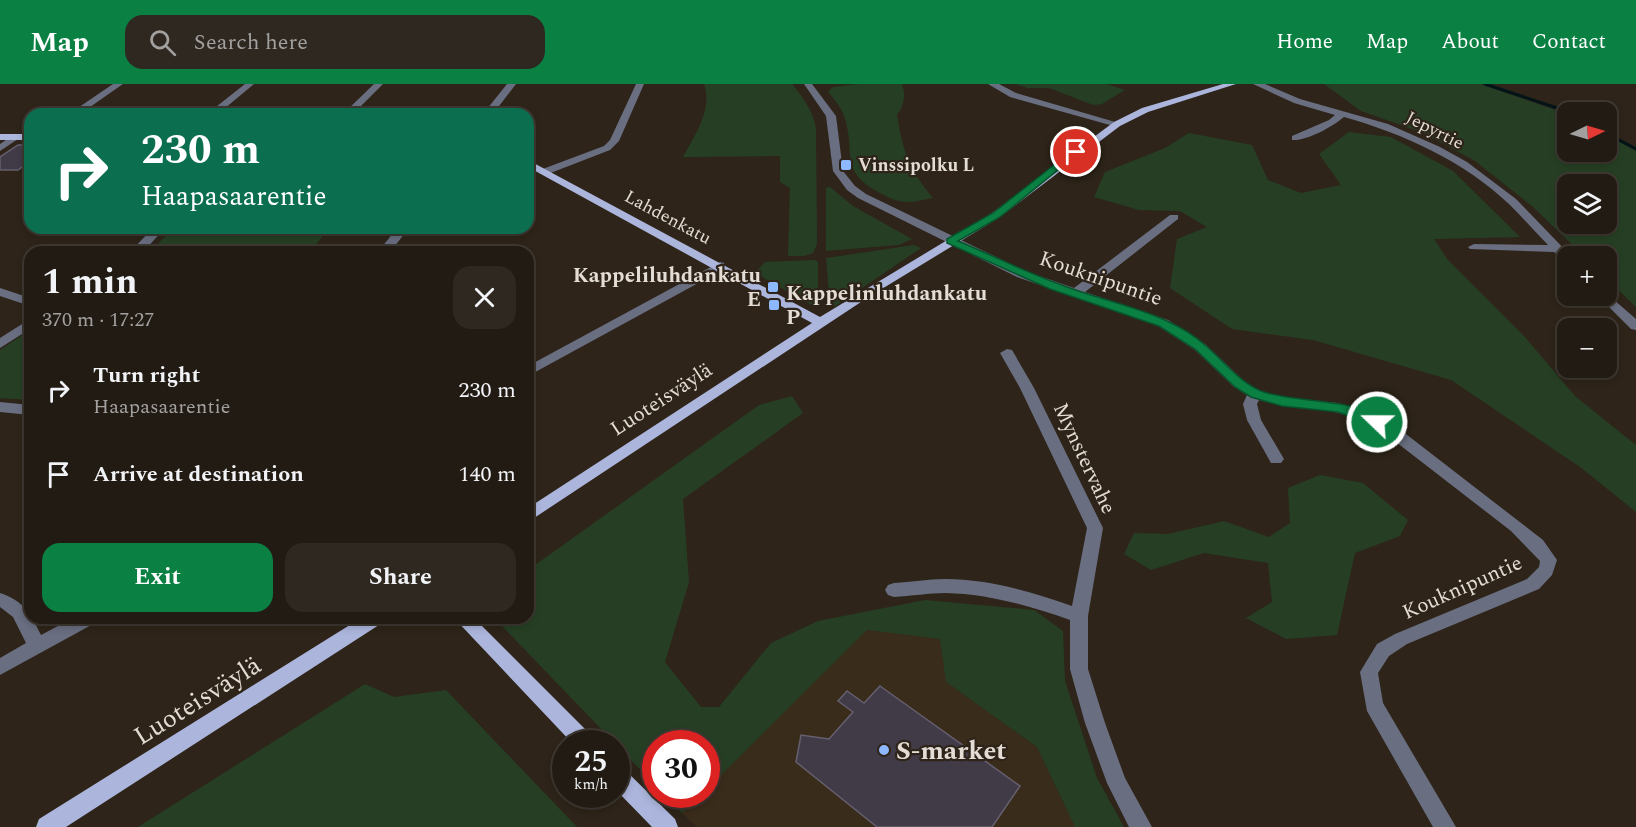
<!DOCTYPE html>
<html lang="en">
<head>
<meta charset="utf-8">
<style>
  body { margin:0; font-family:Spectral,serif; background:#2e2821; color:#f1f3f6; height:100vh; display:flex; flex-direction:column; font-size:22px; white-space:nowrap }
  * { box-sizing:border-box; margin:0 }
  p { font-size:20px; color:#a2a1a0 }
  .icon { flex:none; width:33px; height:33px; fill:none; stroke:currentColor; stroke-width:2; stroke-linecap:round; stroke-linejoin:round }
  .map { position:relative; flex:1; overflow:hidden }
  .details { position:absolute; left:24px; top:162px; width:510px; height:378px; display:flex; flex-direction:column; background:#221b13; border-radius:18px; box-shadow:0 3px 9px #0003,0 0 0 2px #3f3933 }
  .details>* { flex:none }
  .hud { position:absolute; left:24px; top:24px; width:510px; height:126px; border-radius:18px; box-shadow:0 3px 9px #0003,0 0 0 2px #3f3933; background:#0b6e4f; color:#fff; overflow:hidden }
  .needle { width:39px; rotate:85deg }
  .controls { position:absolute; left:1557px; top:18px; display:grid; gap:12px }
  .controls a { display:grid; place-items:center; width:60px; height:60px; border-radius:12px; background:#221b13; box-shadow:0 3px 9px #0003,0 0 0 2px #3f3933; font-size:30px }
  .speed { position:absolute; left:552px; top:646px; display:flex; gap:12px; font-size:30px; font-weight:700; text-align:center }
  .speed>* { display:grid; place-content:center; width:78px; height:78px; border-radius:50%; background:#221b13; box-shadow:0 3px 9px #0003,0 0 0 2px #3f3933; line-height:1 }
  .speed small { font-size:15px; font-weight:400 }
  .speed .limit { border:9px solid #d22; background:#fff; color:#111 }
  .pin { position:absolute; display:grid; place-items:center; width:51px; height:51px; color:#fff; margin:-26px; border:3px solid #fff; border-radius:50%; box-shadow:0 2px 6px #0007 }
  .me { position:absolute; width:66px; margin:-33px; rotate:292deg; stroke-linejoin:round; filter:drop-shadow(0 0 4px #0008) }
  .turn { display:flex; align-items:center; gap:21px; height:126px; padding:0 18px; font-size:27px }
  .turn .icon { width:78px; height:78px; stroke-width:2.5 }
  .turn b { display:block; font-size:42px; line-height:51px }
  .round { display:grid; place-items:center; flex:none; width:63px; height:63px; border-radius:18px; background:#2e2821 }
  .head { display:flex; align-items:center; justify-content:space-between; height:102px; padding:0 18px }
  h1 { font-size:36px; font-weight:700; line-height:45px }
  .button { display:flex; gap:12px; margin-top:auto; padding:12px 18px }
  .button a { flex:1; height:69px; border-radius:18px; background:#0b8043; color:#fff; font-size:24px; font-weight:700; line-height:69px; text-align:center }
  .button a+a { background:#2e2821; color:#f1f3f6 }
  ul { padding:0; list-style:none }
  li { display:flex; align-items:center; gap:18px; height:84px; padding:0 18px }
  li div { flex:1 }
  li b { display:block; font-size:22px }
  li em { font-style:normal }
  header { display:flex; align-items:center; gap:36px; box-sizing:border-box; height:84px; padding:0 30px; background:#0b8043; color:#fff }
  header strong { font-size:28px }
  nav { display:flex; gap:33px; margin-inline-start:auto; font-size:21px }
  .search { width:420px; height:54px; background:#2e2821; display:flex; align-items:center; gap:15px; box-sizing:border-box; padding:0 21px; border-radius:18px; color:#a2a1a0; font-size:22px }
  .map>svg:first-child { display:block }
  .built { fill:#3a2c1b }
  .green { fill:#263f24; fill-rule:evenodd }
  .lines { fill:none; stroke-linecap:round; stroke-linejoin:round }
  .stream { stroke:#031419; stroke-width:3 }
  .building { fill:#413b48; stroke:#655f6e; stroke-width:1.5 }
  .minor { fill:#696e80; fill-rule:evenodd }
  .major { fill:#acb5dc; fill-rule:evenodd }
  .route { fill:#0b8043; stroke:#07532c; stroke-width:1.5 }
  .poi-dot { fill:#8eb8fd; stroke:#2e2419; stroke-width:2 }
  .labels { text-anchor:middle; stroke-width:4.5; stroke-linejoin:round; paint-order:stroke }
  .far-street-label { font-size:18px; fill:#e3ddd5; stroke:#2e2419 }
  .far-poi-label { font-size:18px; font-weight:bold; fill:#e3ddd5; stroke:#2e2419; text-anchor:start }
  .poi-label { font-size:21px; font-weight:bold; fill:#e3ddd5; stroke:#2e2419; text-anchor:end }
  .street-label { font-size:21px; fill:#e3ddd5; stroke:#2e2419 }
  .near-street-label { font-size:26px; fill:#e3ddd5; stroke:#2e2419 }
  .near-poi-label { font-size:26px; font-weight:bold; fill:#e3ddd5; stroke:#2e2419; text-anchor:start }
</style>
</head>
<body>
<header>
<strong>Map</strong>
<div class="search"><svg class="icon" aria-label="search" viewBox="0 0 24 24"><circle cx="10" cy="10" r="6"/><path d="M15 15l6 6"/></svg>Search here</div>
<nav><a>Home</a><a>Map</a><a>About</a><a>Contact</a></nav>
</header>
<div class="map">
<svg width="1636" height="743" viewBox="0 0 1636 743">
  <rect width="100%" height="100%" fill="#2e2419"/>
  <!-- built -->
  <path class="built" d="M867,546L941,555L946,598L1037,663L1075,743H697L682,729L700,711H706L707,705Z"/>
  <!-- green -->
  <path class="green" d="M704,0H792C803,13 813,27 816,44L817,160L813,169L804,172H788L790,104L780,98V72L683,73C695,51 713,25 704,0Z
    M858,0H902C906,11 904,22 897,31C903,67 909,86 933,114C910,119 901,121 880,109C838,86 856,71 845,35C842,24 835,16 828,8L833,3Z
    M1016,0H1107L1125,6L1102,20L1093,21L1049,4H1027Z
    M1324,0H1480L1567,30L1568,68H1606L1607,51L1636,67V223L1607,195L1606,172H1584L1532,122L1475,77L1421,48L1361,27ZM1568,100H1606V140H1568Z
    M1349,48L1391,53L1453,87L1520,153L1434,155L1448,176L1524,252L1575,312L1636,361V428L1580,383L1451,296L1313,256L1232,245L1170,204L1177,155L1207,143L1180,127L1139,126L1094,113L1105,88L1165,64L1189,49L1252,61L1268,96L1301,109L1341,101L1319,70Z
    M830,103L853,122L912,155L899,161L826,167V104Z
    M173,144H329L310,168L196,165L187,168H147L157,161Z
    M914,161L921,164L834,223L830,221L826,174Z
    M815,176L818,178V220L812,221L755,189L765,178Z
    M30,246V316L0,314V266Z
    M792,312L803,329L683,415L689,498L665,578L701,623H719L771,559L818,537L925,516L1034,526L1063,547L1065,597L1097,694L1124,743H1075L1037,663L946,598L940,555L867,546L707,705L706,660H656L655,701L502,542L501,534H528V486L759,321Z
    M1320,391L1363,399L1408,436L1400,452L1355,469L1337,551L1286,555L1246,534L1272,518L1268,479L1204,469L1151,486L1124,470L1134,449L1168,450L1224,437L1269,453L1290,439L1288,404Z
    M365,600L394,613L446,606L577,743H138Z
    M665,711H700L682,729Z"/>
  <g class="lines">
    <!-- stream -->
    <path class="stream" d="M1485,0L1569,28
      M1606,49L1636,65"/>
  </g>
  <!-- building -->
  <path class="building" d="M18,61H30V81H25L18,86H0V73Z
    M880,602L1020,702L992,743H877L796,678L801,651L829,655L853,628L838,617L847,607L864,619Z"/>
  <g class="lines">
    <!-- minor -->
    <path class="minor" d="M113,0H123L80,30H69Z
      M245,0H254L218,30H207Z
      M374,0H383L353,30H343Z
      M507,0H516L493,30H483Z
      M636,0H644L619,57L610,66L548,90H540V86L604,62L610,56Z
      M804,0H812L836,32L843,87L855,102L866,110L1025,187L1074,204L1170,131H1178V135L1085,208L1168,236L1205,260L1244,297L1260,307L1282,313L1338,319L1370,329L1393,340L1543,456L1557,476L1552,491L1539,505L1407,560L1389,572L1378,589L1383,619L1456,743H1433L1367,627L1360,588L1377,560L1395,550L1527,495L1539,483L1540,477L1511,447L1383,348C1369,340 1355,333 1339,329C1312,323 1286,324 1259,316L1257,320L1261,336L1284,375L1281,379H1271L1247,336L1243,320L1247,311L1234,303L1195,266L1158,242L1017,193L858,114L847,106L833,87L826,32Z
      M988,0H999L1016,9L1122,40L1117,43L1010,13Z
      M1253,0H1265L1300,15L1388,40L1440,63L1467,78L1516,115L1571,172H1568V179L1554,168L1470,165L1468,163L1474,160L1548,161C1535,148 1523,134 1510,121C1464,77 1404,50 1344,33C1332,43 1307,57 1292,56V52L1329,36L1335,31L1294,19Z
      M13,51L21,53L0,67V60Z
      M153,144H165L143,168H130Z
      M397,144H409L390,168H378Z
      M720,178L724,179V185L528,292V282Z
      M0,204L30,214V222L0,212Z
      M1606,209L1636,235V246L1631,245L1598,212H1606Z
      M30,235V245L0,264V254Z
      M1007,265L1012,266L1034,304L1103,444L1088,532V585L1105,639L1125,694L1152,743H1129L1107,699L1085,639L1070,585V536C1030,522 989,510 946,509C929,509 911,512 894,513L888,511L885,506L888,501L894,499C911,498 928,495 945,495C989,495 1031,508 1072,522L1087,444L1020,304L1000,269Z
      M0,318L30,321V331L0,328Z
      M0,509C24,517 31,530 41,551L73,534H98L95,539L0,591V574L26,559L13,533L0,523Z"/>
    <!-- major -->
    <path class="major" d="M1223,0H1236L1148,28L1120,42L1000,133L867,214L528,438V424L812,239L528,83V76L820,233L992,129L1114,38L1142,24Z
      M0,50H30V56H0Z
      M361,534H385L382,539L66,743H36L39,735Z
      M454,534H474L593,653L596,660H573Z
      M616,681L623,684L675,735L678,743H652L616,706Z"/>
  </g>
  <!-- route -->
  <path class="route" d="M1073,66L1080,68L1000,133L958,157C992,171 1025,188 1059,200C1094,214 1133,221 1167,237C1180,243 1195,252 1205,261C1223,276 1239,298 1261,307C1290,319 1366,314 1383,338L1381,341H1372L1338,328L1282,322L1251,313L1235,303L1195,265L1159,242L1050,205L947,159V155L993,129Z"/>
  <!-- markers -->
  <g class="poi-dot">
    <rect x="840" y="75" width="12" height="12" rx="3"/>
    <rect x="767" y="197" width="12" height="12" rx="3"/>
    <rect x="768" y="215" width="12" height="12" rx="3"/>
    <circle cx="884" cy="666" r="6"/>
  </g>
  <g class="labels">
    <!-- far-street labels -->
    <g class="far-street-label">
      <text transform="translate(1435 46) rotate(27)" y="6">Jepyrtie</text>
      <text transform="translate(668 133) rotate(28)" y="6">Lahdenkatu</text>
    </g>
    <!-- far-poi labels -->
    <g class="far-poi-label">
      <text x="858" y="87">Vinssipolku L</text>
    </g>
    <!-- poi labels -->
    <g class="poi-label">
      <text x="761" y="198">Kappeliluhdankatu<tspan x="761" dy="24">E</tspan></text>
      <text x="786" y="216" text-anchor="start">Kappelinluhdankatu<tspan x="786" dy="24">P</tspan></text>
    </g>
    <!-- street labels -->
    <g class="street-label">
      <text transform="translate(1101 194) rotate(19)" y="7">Kouknipuntie</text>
      <text transform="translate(661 315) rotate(-33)" y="7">Luoteisväylä</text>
      <text transform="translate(1085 374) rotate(65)" y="7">Mynstervahe</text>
      <text transform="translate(1462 503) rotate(-24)" y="7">Kouknipuntie</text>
    </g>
    <!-- near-street labels -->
    <g class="near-street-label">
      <text transform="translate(197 616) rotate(-32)" y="9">Luoteisväylä</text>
    </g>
    <!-- near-poi labels -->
    <g class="near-poi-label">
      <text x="896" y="675">S-market</text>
    </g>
  </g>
</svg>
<div class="controls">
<a><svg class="needle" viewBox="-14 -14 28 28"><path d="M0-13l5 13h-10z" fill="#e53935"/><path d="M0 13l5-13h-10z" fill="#a2a1a0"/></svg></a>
<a><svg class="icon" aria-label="layers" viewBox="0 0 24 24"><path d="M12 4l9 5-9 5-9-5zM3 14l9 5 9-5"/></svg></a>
<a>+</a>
<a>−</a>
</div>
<div class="speed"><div>25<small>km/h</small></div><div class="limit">30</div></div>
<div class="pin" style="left:1076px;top:68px;background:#d93025"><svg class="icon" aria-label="arrive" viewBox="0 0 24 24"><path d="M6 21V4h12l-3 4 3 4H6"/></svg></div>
<svg class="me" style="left:1377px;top:338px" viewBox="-20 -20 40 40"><circle r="17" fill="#0b8043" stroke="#fff" stroke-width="3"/><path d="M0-11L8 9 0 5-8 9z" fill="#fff"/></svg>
<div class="hud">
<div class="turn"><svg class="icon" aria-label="right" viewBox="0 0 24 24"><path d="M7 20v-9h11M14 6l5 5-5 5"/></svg><div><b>230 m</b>Haapasaarentie</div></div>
</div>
<section class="details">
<div class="head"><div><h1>1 min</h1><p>370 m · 17:27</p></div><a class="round"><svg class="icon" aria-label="close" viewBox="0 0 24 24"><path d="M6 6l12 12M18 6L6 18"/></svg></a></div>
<ul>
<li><svg class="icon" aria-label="right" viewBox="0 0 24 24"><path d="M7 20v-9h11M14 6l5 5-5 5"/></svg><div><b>Turn right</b><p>Haapasaarentie</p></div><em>230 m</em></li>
<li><svg class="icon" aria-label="arrive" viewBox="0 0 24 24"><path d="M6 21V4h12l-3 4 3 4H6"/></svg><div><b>Arrive at destination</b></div><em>140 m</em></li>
</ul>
<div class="button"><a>Exit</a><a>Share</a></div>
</section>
</div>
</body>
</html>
